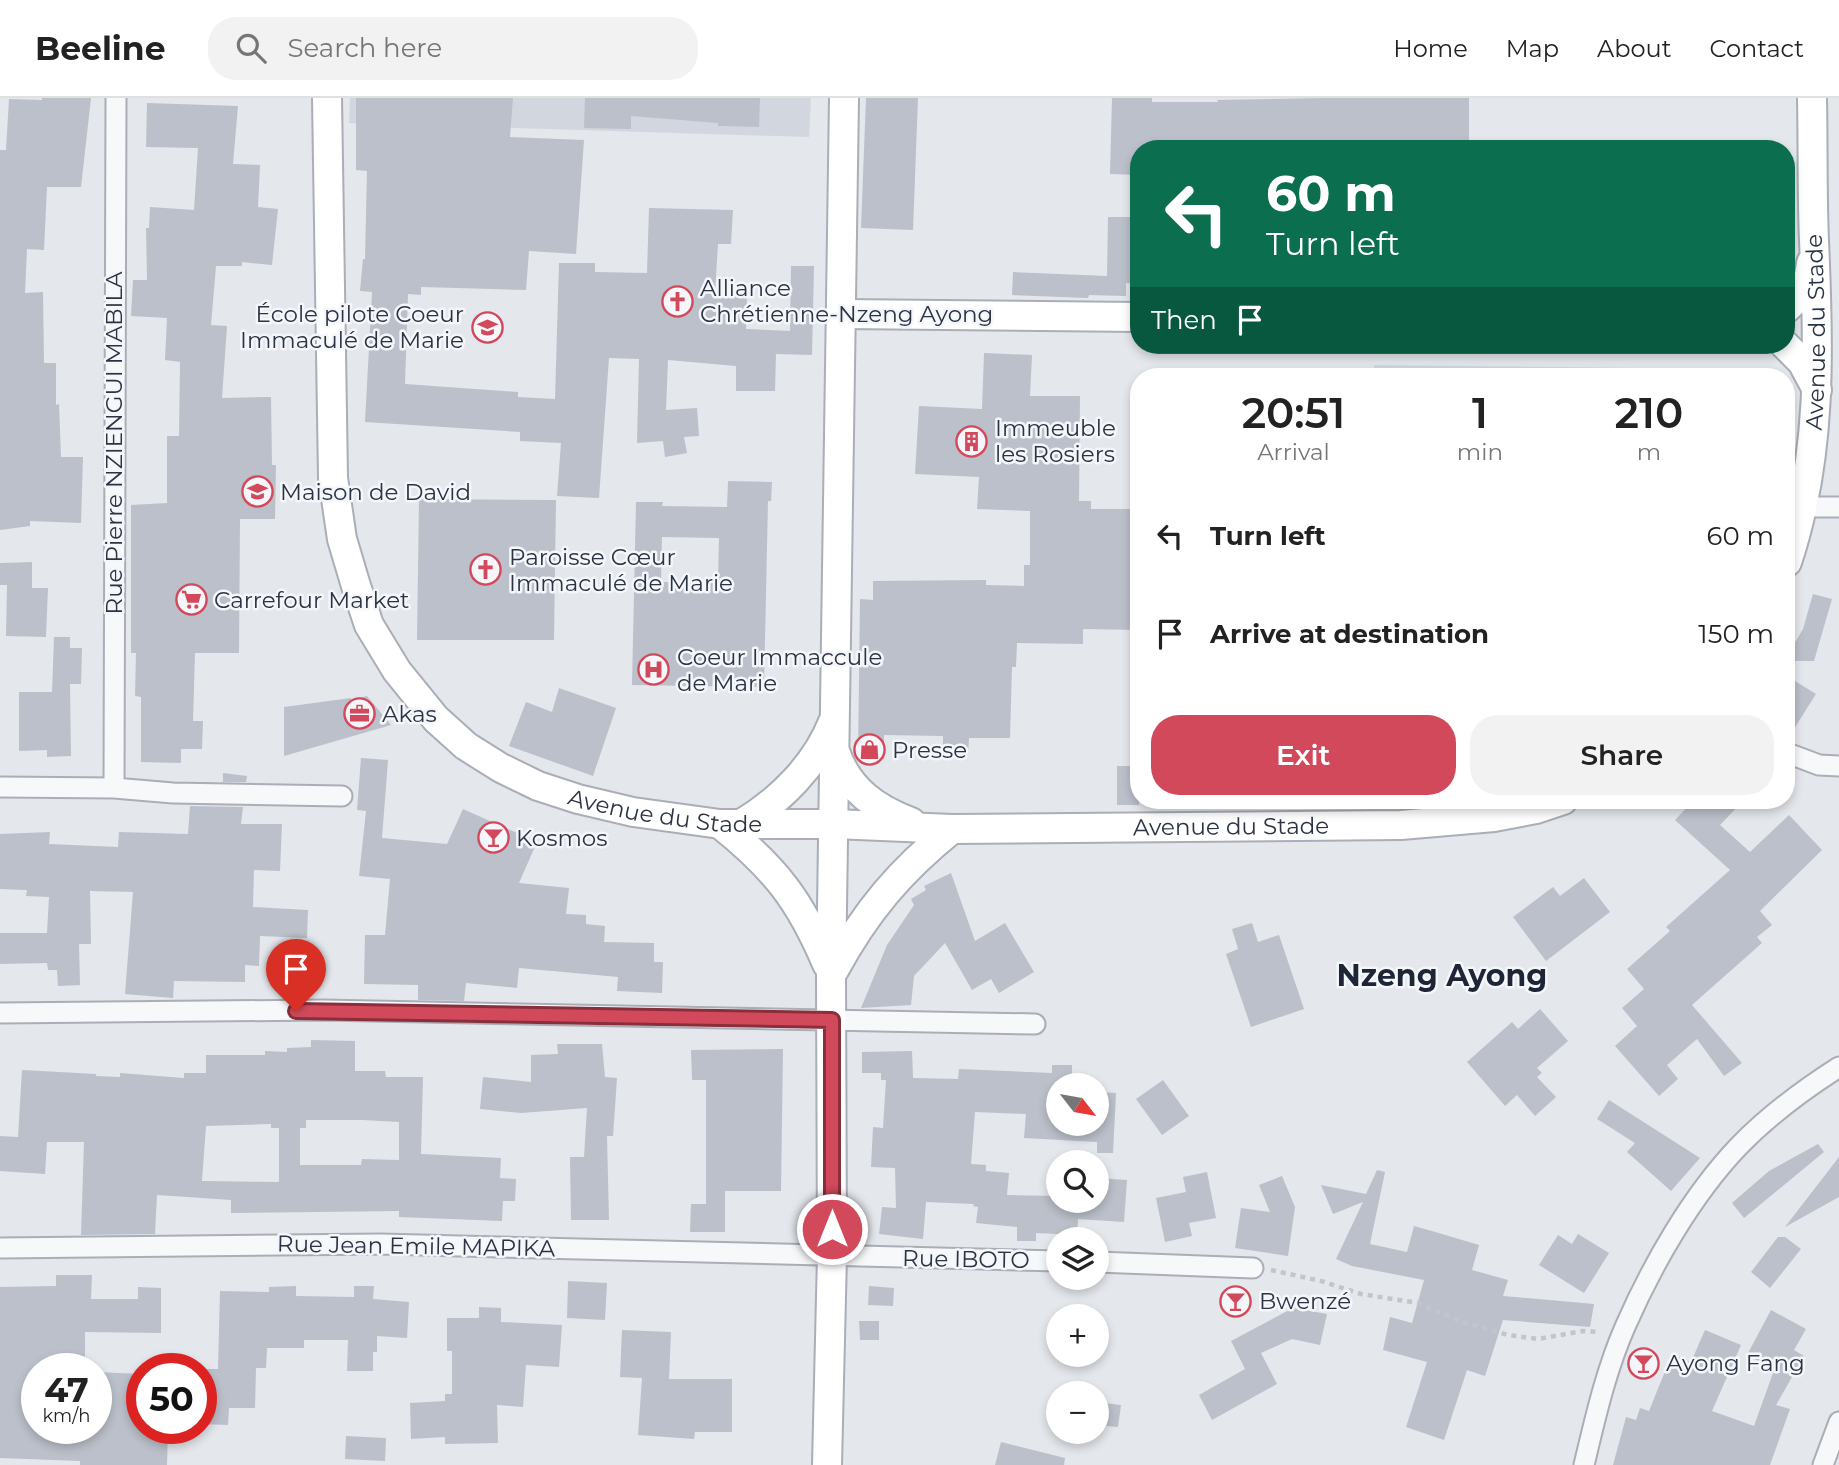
<!DOCTYPE html>
<html lang="en">
<head>
<meta charset="utf-8">
<style>
  body { margin:0; font-family:Montserrat,sans-serif; background:#f2f2f2; color:#222; height:100vh; display:flex; flex-direction:column; font-size:26px; white-space:nowrap }
  * { box-sizing:border-box; margin:0 }
  p { font-size:23px; color:#767676 }
  .icon { flex:none; width:38px; height:38px; fill:none; stroke:currentColor; stroke-width:2; stroke-linecap:round; stroke-linejoin:round }
  .map { position:relative; flex:1; overflow:hidden }
  .side { position:absolute; left:1130px; top:270px; width:665px; height:441px; display:flex; flex-direction:column; background:#fff; border-radius:28px; box-shadow:0 4px 10px #0003 }
  .side>* { flex:none }
  .banner { position:absolute; left:1130px; top:42px; width:665px; height:214px; border-radius:28px; box-shadow:0 4px 10px #0003; background:#0b6e4f; color:#fff; overflow:hidden }
  .needle { width:46px; rotate:121deg }
  .fabs { position:absolute; left:1046px; top:975px; display:grid; gap:14px }
  .fabs a { display:grid; place-items:center; width:63px; height:63px; border-radius:50%; background:#fff; box-shadow:0 4px 10px #0003; font-size:35px }
  .speed { position:absolute; left:21px; top:1255px; display:flex; gap:14px; font-size:35px; font-weight:700; text-align:center }
  .speed>* { display:grid; place-content:center; width:91px; height:91px; border-radius:50%; background:#fff; box-shadow:0 4px 10px #0003; line-height:1 }
  .speed small { font-size:18px; font-weight:400 }
  .speed .limit { border:10px solid #d22; background:#fff; color:#111 }
  .pin { position:absolute; display:grid; place-items:center; width:60px; height:60px; color:#fff; margin:-72px -30px; border-radius:50% 50% 50% 0; rotate:-45deg; box-shadow:0 0 7px #0007 }
  .pin .icon { rotate:45deg }
  .me { position:absolute; width:77px; margin:-38px; rotate:0deg; stroke-linejoin:round; filter:drop-shadow(0 0 5px #0008) }
  .turn { display:flex; align-items:center; gap:24px; height:147px; padding:0 21px; font-size:32px }
  .turn .icon { width:91px; height:91px; stroke-width:2.5 }
  .turn b { display:block; font-size:49px; line-height:60px }
  .then { display:flex; align-items:center; height:66px; padding:0 21px; background:#0003; gap:14px; font-size:26px }
  .eta { display:flex; justify-content:space-evenly; align-items:center; height:119px; text-align:center }
  .eta b { font-size:42px; font-weight:600; line-height:49px }
  .action { display:flex; gap:14px; margin-top:auto; padding:14px 21px }
  .action a { flex:1; height:80px; border-radius:28px; background:#d1495b; color:#fff; font-size:28px; font-weight:600; line-height:80px; text-align:center }
  .action a+a { background:#f2f2f2; color:#222 }
  ul { padding:0; list-style:none }
  li { display:flex; align-items:center; gap:21px; height:98px; padding:0 21px }
  li div { flex:1 }
  li b { display:block; font-size:26px }
  li em { font-style:normal }
  header { display:flex; align-items:center; gap:42px; box-sizing:border-box; height:98px; padding:0 35px; background:#fff; border-bottom:2px solid #e0e0e0 }
  header strong { font-size:33px }
  nav { display:flex; gap:38px; margin-inline-start:auto; font-size:24px }
  .search { width:490px; height:63px; background:#f2f2f2; display:flex; align-items:center; gap:18px; box-sizing:border-box; padding:0 24px; border-radius:28px; color:#767676; font-size:26px }
  .map>svg:first-child { display:block }
  .built { fill:#d2d6de }
  .building { fill:#bbc0ca; fill-rule:evenodd }
  .lines { fill:none; stroke-linecap:round; stroke-linejoin:round }
  .minor-casing { stroke:#a9aeb7; stroke-width:23 }
  .secondary-casing { stroke:#a9aeb7; stroke-width:32 }
  .path { stroke:#c2c5cb; stroke-width:4.5; stroke-dasharray:5 5; stroke-linecap:butt }
  .minor { stroke:#f7f8fa; stroke-width:19 }
  .secondary { stroke:#fff; stroke-width:28 }
  .route-casing { stroke:#882f3b; stroke-width:18 }
  .route { stroke:#d1495b; stroke-width:12 }
  .labels { text-anchor:middle; stroke-width:5; stroke-linejoin:round; paint-order:stroke }
  .poi-label { font-size:23px; fill:#2b3445; stroke:#f4f6f9; text-anchor:start }
  .street-label { font-size:23px; fill:#2b3445; stroke:#f4f6f9 }
  .district-label { font-size:30px; font-weight:bold; fill:#1d2536; stroke:#f4f6f9 }
</style>
</head>
<body>
<header>
<strong>Beeline</strong>
<div class="search"><svg class="icon" aria-label="search" viewBox="0 0 24 24"><circle cx="10" cy="10" r="6"/><path d="M15 15l6 6"/></svg>Search here</div>
<nav><a>Home</a><a>Map</a><a>About</a><a>Contact</a></nav>
</header>
<div class="map">
<svg width="1839" height="1367" viewBox="0 0 1839 1367">
  <rect width="100%" height="100%" fill="#e4e7ec"/>
  <!-- built -->
  <path class="built" d="M350,0H811L809,39L349,25Z
    M1374,267L1726,271V278H1374Z"/>
  <!-- building -->
  <path class="building" d="M42,0H91L81,89H47L44,152L27,151L25,195L43,194L44,265H56V307L59,306L61,359H83L81,425L30,423V428L0,432V52H6L9,1L42,2Z
    M356,0H513L510,39L584,42L576,156L529,153L526,192L421,189V197L408,196L405,286L518,294V299L555,301L559,165H595V174L647,175L649,110L733,112L731,146H718L715,194L747,195L746,231L790,233L791,168H814L812,257L776,256L775,293H736V268L668,262L666,312L697,310L699,338L684,339L687,355L665,359L663,343L637,345L639,261L609,260L599,400L557,398L561,345L520,343V334L365,324L372,194L360,193L363,161H365L367,73L356,72Z
    M585,0H760L759,29L718,28V25L631,18V31L584,30Z
    M866,0H918L913,132L861,130Z
    M1112,0H1152V4H1218L1217,2L1323,0H1469V51H1406V47L1310,51V44L1205,45V51H1139V77L1110,76Z
    M147,5L238,8L233,66L260,67L258,109L278,111L272,167L242,164V168H216L211,227L227,228L222,300L271,299L272,367H276L275,421H240L239,555H195L193,623H203L202,651H181V665L141,664V599L135,598L136,555H131V407L167,405V338H179L180,264L165,262L167,220L131,218L133,182H147L146,130H149L150,109L194,112L198,50L146,49Z
    M1108,119H1134L1133,138H1139V186L1126,185V198L1089,197L1088,200L1012,197L1013,174L1107,178Z
    M984,255L1032,257L1030,298H1080L1079,403H1091V411H1139V532L1083,531V546L1017,545L1016,569H1012L1010,640H969L968,658L943,657V638L884,637V661H858L860,501L873,502V483L986,482V487L1024,488V467H1030V413L977,411L979,379L915,376L919,308L982,311Z
    M728,383L772,384L771,403H768L764,589L632,587L636,404H663L662,408L727,409ZM662,439L719,440L718,485L661,484Z
    M419,401L556,402L554,542H417Z
    M32,464V490H48L46,539L6,538L7,487H0V465Z
    M1813,496L1832,501L1814,563H1787V558L1803,531Z
    M54,539H70V550H82L81,586H70L71,658L47,659V652L19,653V594H52Z
    M1787,578L1816,596L1787,642Z
    M559,590L616,610L593,678L509,648L526,604L552,614Z
    M367,598L391,627L284,658V609L351,600V602Z
    M361,660L388,662L382,740L447,746L463,711L537,744L519,785L569,790L566,816L586,817V826L605,828L604,844L654,845V864H663L662,895L617,893L618,879L519,870L517,890L466,885L464,903L418,902V887L364,886L365,837H385L390,781L359,778L366,713L357,712Z
    M1117,668H1139V707H1117Z
    M223,675L247,678L246,684H223Z
    M1694,702H1744L1720,727L1750,754L1789,717L1822,752L1760,813L1772,827L1757,839L1762,845L1692,907L1742,965L1724,978L1697,941L1667,967L1678,981L1659,998L1615,948L1637,928L1622,910L1644,891L1627,871L1670,833L1666,829L1730,772L1675,722Z
    M190,708L243,709L241,726H282L280,773L254,772L253,809L308,812L307,840L260,838L259,868L245,867V884L174,883L173,900L125,896L133,794L90,793L91,846H79L80,887L58,888L57,872H48L47,865L0,866V835H47L49,799L26,798L27,792L0,791V736L50,734L49,746L118,749L119,734L188,736Z
    M951,775L975,843L1005,825L1034,874L999,895L991,881L972,892L945,845L914,878L911,907L861,910L887,847L914,807L911,801L926,792L924,788Z
    M1584,780L1610,814L1546,863L1513,819L1553,789L1560,798Z
    M1252,825L1258,844L1279,837L1304,911L1251,929L1226,856L1238,851L1232,831Z
    M1540,911L1568,943L1537,970L1542,975L1537,979L1556,999L1535,1018L1517,997L1505,1008L1467,964L1512,924L1518,931Z
    M311,942L355,943V973H385L386,979H423L421,1056L501,1060L500,1080L516,1081L515,1103H503L502,1123L399,1119V1113L231,1115V1102L157,1097L155,1136L81,1137L84,1044H47L45,1076L0,1073V1038L18,1039L22,972L96,976V978L120,979V975L184,980V975H206V957H265V953L287,954V950L311,949ZM306,1022H363L399,1024V1062L362,1061L361,1067H300V1030H306ZM271,1026V1030H279V1084L202,1083L206,1028Z
    M557,946H602L605,979L617,980L613,1038H607L609,1122H571L570,1059H584L587,1010L521,1015L480,1011L483,979L531,984V957L558,956Z
    M783,951L781,1093H725V1134H690L691,1106H706V982H692L691,952Z
    M912,953L913,980L958,981L959,971L1052,975V967H1072V987H1059V1026H1097V994L1116,995L1113,1055H1097V1044L1024,1040L1026,1016L975,1014L971,1066L986,1067V1073L1009,1075L1007,1097L1059,1098V1102H1097V1080L1127,1082L1124,1124L1078,1121L1077,1137L1036,1135V1143H1017V1129L976,1125L978,1109L973,1108L974,1106L926,1104L923,1141L879,1136L882,1109L896,1110L895,1070L871,1069L873,1029L883,1030L886,982H881V975H862V954Z
    M1163,982L1189,1018L1162,1037L1136,1001Z
    M1609,1002L1700,1060L1671,1093L1627,1054L1635,1045L1597,1021Z
    M1818,1046L1824,1054L1744,1120L1732,1105L1769,1073Z
    M1839,1059V1099L1785,1129Z
    M1377,1072L1385,1074L1370,1146L1407,1154L1414,1128L1432,1133L1479,1147L1472,1172L1508,1182L1503,1198L1594,1206L1590,1229L1503,1222L1485,1278L1467,1272L1444,1342L1406,1329L1427,1264L1383,1252L1390,1219L1412,1225L1424,1182L1352,1168L1336,1161L1363,1104L1333,1116L1321,1087L1366,1096Z
    M1207,1074L1216,1120L1189,1125L1192,1138L1165,1144L1156,1100L1186,1094L1183,1079Z
    M1282,1078L1295,1109L1288,1158L1235,1150L1241,1110L1270,1114L1259,1087Z
    M1578,1136L1609,1155L1584,1195L1539,1167L1558,1137L1572,1146Z
    M1778,1139H1785L1801,1151L1770,1190L1751,1174Z
    M56,1177H92L91,1201H138V1189L161,1190V1235L85,1234V1269L37,1268V1330H96V1274L142,1276V1330H168L167,1367H80V1363L0,1360V1189L56,1188Z
    M568,1183L607,1185L605,1222L567,1220Z
    M296,1188V1198L354,1199V1188H374L373,1201L409,1204L407,1240L377,1238V1254H373V1273H347L348,1242H304V1250H267L266,1270H256L255,1310H229L228,1327L201,1326V1271H218L220,1193L269,1194V1189Z
    M869,1188L894,1190L893,1208L868,1207Z
    M479,1209L501,1210V1224L562,1227L559,1269L526,1267L523,1309L497,1307L498,1345L445,1346V1339L411,1341L410,1305L445,1303V1296H452V1253H447V1220H479Z
    M1293,1210L1327,1216L1320,1247L1292,1241L1261,1255L1277,1286L1212,1322L1199,1297L1245,1271L1231,1243Z
    M1771,1212L1806,1231L1794,1252L1804,1258L1776,1307L1790,1311L1770,1367H1613L1626,1319L1636,1322L1640,1310L1649,1313L1672,1256L1691,1264L1705,1232L1741,1247L1712,1313L1754,1328L1774,1272L1747,1257Z
    M859,1223H879V1242H860Z
    M622,1232L671,1234L669,1281H732V1334H695L694,1341L638,1337L642,1280L620,1279Z
    M1097,1304L1121,1307L1118,1329L1097,1327Z
    M346,1338L386,1340L385,1363L345,1361Z
    M1001,1344L1065,1360L1064,1367H995Z"/>
  <g class="lines">
    <defs>
      <path id="minor" d="M1804,409H1839
        M1787,655L1819,667L1839,668
        M0,689L114,690L173,695L342,698
        M114,690L116,0
        M0,915L323,912L1035,926
        M0,1150L381,1146L1059,1163
        M1097,1164L1253,1170
        M1584,1367C1595,1321 1606,1272 1625,1229C1652,1167 1692,1097 1739,1048C1769,1017 1803,992 1839,969
        M1823,1367L1839,1324"/>
      <g id="secondary">
        <path id="s1" d="M327,0L333,380L342,441L356,488L369,527L397,573L436,621L466,648L501,670L538,688L578,701L633,714L720,726H834L952,731L1401,727L1494,719L1536,711L1563,702"/>
        <path d="M1787,210C1803,196 1809,185 1811,165"/>
        <path d="M842,216L1139,219"/>
        <path d="M1785,247L1802,264L1817,292"/>
        <path id="s2" d="M1787,464C1822,360 1819,251 1814,143C1812,96 1813,48 1812,0"/>
        <path d="M836,656C849,692 876,711 911,724"/>
        <path d="M720,726C775,770 800,802 827,866"/>
        <path d="M741,726C780,703 816,667 833,624"/>
        <path d="M834,872C866,813 900,773 952,731"/>
        <path d="M827,1367L832,1157L831,877L844,0"/>
      </g>
    </defs>
    <!-- minor casing -->
    <use href="#minor" class="minor-casing"/>
    <!-- secondary casing -->
    <use href="#secondary" class="secondary-casing"/>
    <!-- path -->
    <path class="path" d="M1271,1172L1321,1183L1361,1196L1418,1205L1460,1223L1508,1237L1538,1241L1583,1233L1600,1234"/>
    <!-- minor -->
    <use href="#minor" class="minor"/>
    <!-- secondary -->
    <use href="#secondary" class="secondary"/>
  </g>
  <g class="lines">
    <defs>
      <path id="route" d="M296,913L832,922V1131"/>
    </defs>
    <!-- route casing -->
    <use href="#route" class="route-casing"/>
    <!-- route -->
    <use href="#route" class="route"/>
  </g>
  <!-- icons -->
  <defs>
    <symbol id="church-ring" viewBox="-11 -11 22 22"><circle r="9.5" fill="#f4f6f9" stroke="#d1495b" stroke-width="1.5"/><path d="M-1.2-6h2.4v3.5h3.3v2.4h-3.3V6h-2.4V-.1h-3.3v-2.4h3.3Z" fill="#d1495b"/></symbol>
    <symbol id="school-ring" viewBox="-11 -11 22 22"><circle r="9.5" fill="#f4f6f9" stroke="#d1495b" stroke-width="1.5"/><path d="M0-5L7-2L0 1L-7-2ZM-4 1L0 2.5L4 1V4Q0 6-4 4Z" fill="#d1495b"/></symbol>
    <symbol id="building-ring" viewBox="-11 -11 22 22"><circle r="9.5" fill="#f4f6f9" stroke="#d1495b" stroke-width="1.5"/><path d="M-4-6H4V6H1V3H-1V6H-4ZM-2.5-4.3h1.7v1.8h-1.7ZM.8-4.3h1.7v1.8H.8ZM-2.5-1h1.7V.8h-1.7ZM.8-1h1.7V.8H.8Z" fill="#d1495b"/></symbol>
    <symbol id="supermarket-ring" viewBox="-11 -11 22 22"><circle r="9.5" fill="#f4f6f9" stroke="#d1495b" stroke-width="1.5"/><path d="M-6-5.5h2.5l.6 2H6L4.5 2H-2.5L-4.4-4H-6ZM-1.5 3.2a1.3 1.3 0 1 0 .1 0ZM3 3.2a1.3 1.3 0 1 0 .1 0Z" fill="#d1495b"/></symbol>
    <symbol id="hospital-ring" viewBox="-11 -11 22 22"><circle r="9.5" fill="#f4f6f9" stroke="#d1495b" stroke-width="1.5"/><path d="M-5-5h3v3.5h4V-5h3V5h-3V1.5h-4V5h-3Z" fill="#d1495b"/></symbol>
    <symbol id="office-ring" viewBox="-11 -11 22 22"><circle r="9.5" fill="#f4f6f9" stroke="#d1495b" stroke-width="1.5"/><path d="M-6-3h4V-5.5h4V-3h4V5H-6ZM-1-4.5V-3h2v-1.5ZM-6 0V1H6V0Z" fill="#d1495b"/></symbol>
    <symbol id="shop-ring" viewBox="-11 -11 22 22"><circle r="9.5" fill="#f4f6f9" stroke="#d1495b" stroke-width="1.5"/><path d="M-5-2.5h2.3a2.7 3.5 0 0 1 5.4 0H5L5.5 6h-11ZM-1.5-2.5h3a1.5 2.3 0 0 0-3 0Z" fill="#d1495b"/></symbol>
    <symbol id="bar-ring" viewBox="-11 -11 22 22"><circle r="9.5" fill="#f4f6f9" stroke="#d1495b" stroke-width="1.5"/><path d="M-6-5H6L.8 .8V4.5H3.5V6h-7V4.5H-.8V.8Z" fill="#d1495b"/></symbol>
  </defs>
  <g fill-rule="evenodd">
    <use href="#church-ring" x="660" y="186" width="35" height="35"/>
    <use href="#school-ring" x="470" y="212" width="35" height="35"/>
    <use href="#building-ring" x="954" y="326" width="35" height="35"/>
    <use href="#school-ring" x="240" y="376" width="35" height="35"/>
    <use href="#church-ring" x="468" y="454" width="35" height="35"/>
    <use href="#supermarket-ring" x="174" y="484" width="35" height="35"/>
    <use href="#hospital-ring" x="636" y="554" width="35" height="35"/>
    <use href="#office-ring" x="342" y="598" width="35" height="35"/>
    <use href="#shop-ring" x="852" y="634" width="35" height="35"/>
    <use href="#bar-ring" x="476" y="722" width="35" height="35"/>
    <use href="#bar-ring" x="1218" y="1186" width="35" height="35"/>
    <use href="#bar-ring" x="1626" y="1248" width="35" height="35"/>
  </g>
  <g class="labels">
    <!-- poi labels -->
    <g class="poi-label">
      <text x="700" y="198">Alliance<tspan x="700" dy="26">Chrétienne-Nzeng Ayong</tspan></text>
      <text x="464" y="224" text-anchor="end">École pilote Coeur<tspan x="464" dy="26">Immaculé de Marie</tspan></text>
      <text x="995" y="338">Immeuble<tspan x="995" dy="26">les Rosiers</tspan></text>
      <text x="280" y="402">Maison de David</text>
      <text x="509" y="467">Paroisse Cœur<tspan x="509" dy="26">Immaculé de Marie</tspan></text>
      <text x="214" y="510">Carrefour Market</text>
      <text x="677" y="567">Coeur Immaccule<tspan x="677" dy="26">de Marie</tspan></text>
      <text x="382" y="624">Akas</text>
      <text x="892" y="660">Presse</text>
      <text x="516" y="748">Kosmos</text>
      <text x="1259" y="1211">Bwenzé</text>
      <text x="1666" y="1273">Ayong Fang</text>
    </g>
    <!-- street labels -->
    <g class="street-label">
      <text dy="8" stroke="none"><textPath href="#s2" startOffset="233">Avenue du Stade</textPath></text>
      <text transform="translate(114 345) rotate(-90)" y="8">Rue Pierre NZIENGUI MABILA</text>
      <text dy="8" stroke="none"><textPath href="#s1" startOffset="901">Avenue du Stade</textPath></text>
      <text dy="8" stroke="none"><textPath href="#s1" startOffset="1468">Avenue du Stade</textPath></text>
      <text transform="translate(416 1148) rotate(1)" y="8">Rue Jean Emile MAPIKA</text>
      <text transform="translate(966 1161) rotate(1)" y="8">Rue IBOTO</text>
    </g>
    <!-- district labels -->
    <g class="district-label">
      <text x="1442" y="888">Nzeng Ayong</text>
    </g>
  </g>
</svg>
<div class="fabs">
<a><svg class="needle" viewBox="-14 -14 28 28"><path d="M0-13l5 13h-10z" fill="#e53935"/><path d="M0 13l5-13h-10z" fill="#767676"/></svg></a>
<a><svg class="icon" aria-label="search" viewBox="0 0 24 24"><circle cx="10" cy="10" r="6"/><path d="M15 15l6 6"/></svg></a>
<a><svg class="icon" aria-label="layers" viewBox="0 0 24 24"><path d="M12 4l9 5-9 5-9-5zM3 14l9 5 9-5"/></svg></a>
<a>+</a>
<a>−</a>
</div>
<div class="speed"><div>47<small>km/h</small></div><div class="limit">50</div></div>
<div class="pin" style="left:296px;top:913px;background:#d93025"><svg class="icon" aria-label="arrive" viewBox="0 0 24 24"><path d="M6 21V4h12l-3 4 3 4H6"/></svg></div>
<svg class="me" style="left:832px;top:1131px" viewBox="-20 -20 40 40"><circle r="17" fill="#d1495b" stroke="#fff" stroke-width="3"/><path d="M0-11L8 9 0 5-8 9z" fill="#fff"/></svg>
<div class="banner">
<div class="turn"><svg class="icon" aria-label="left" viewBox="0 0 24 24"><path d="M17 20v-9H6M10 6l-5 5 5 5"/></svg><div><b>60 m</b>Turn left</div></div>
<div class="then">Then<svg class="icon" aria-label="arrive" viewBox="0 0 24 24"><path d="M6 21V4h12l-3 4 3 4H6"/></svg></div>
</div>
<section class="side">
<div class="eta">
<div><b>20:51</b><p>Arrival</p></div>
<div><b>1</b><p>min</p></div>
<div><b>210</b><p>m</p></div>
</div>
<ul>
<li><svg class="icon" aria-label="left" viewBox="0 0 24 24"><path d="M17 20v-9H6M10 6l-5 5 5 5"/></svg><div><b>Turn left</b></div><em>60 m</em></li>
<li><svg class="icon" aria-label="arrive" viewBox="0 0 24 24"><path d="M6 21V4h12l-3 4 3 4H6"/></svg><div><b>Arrive at destination</b></div><em>150 m</em></li>
</ul>
<div class="action"><a>Exit</a><a>Share</a></div>
</section>
</div>
</body>
</html>
